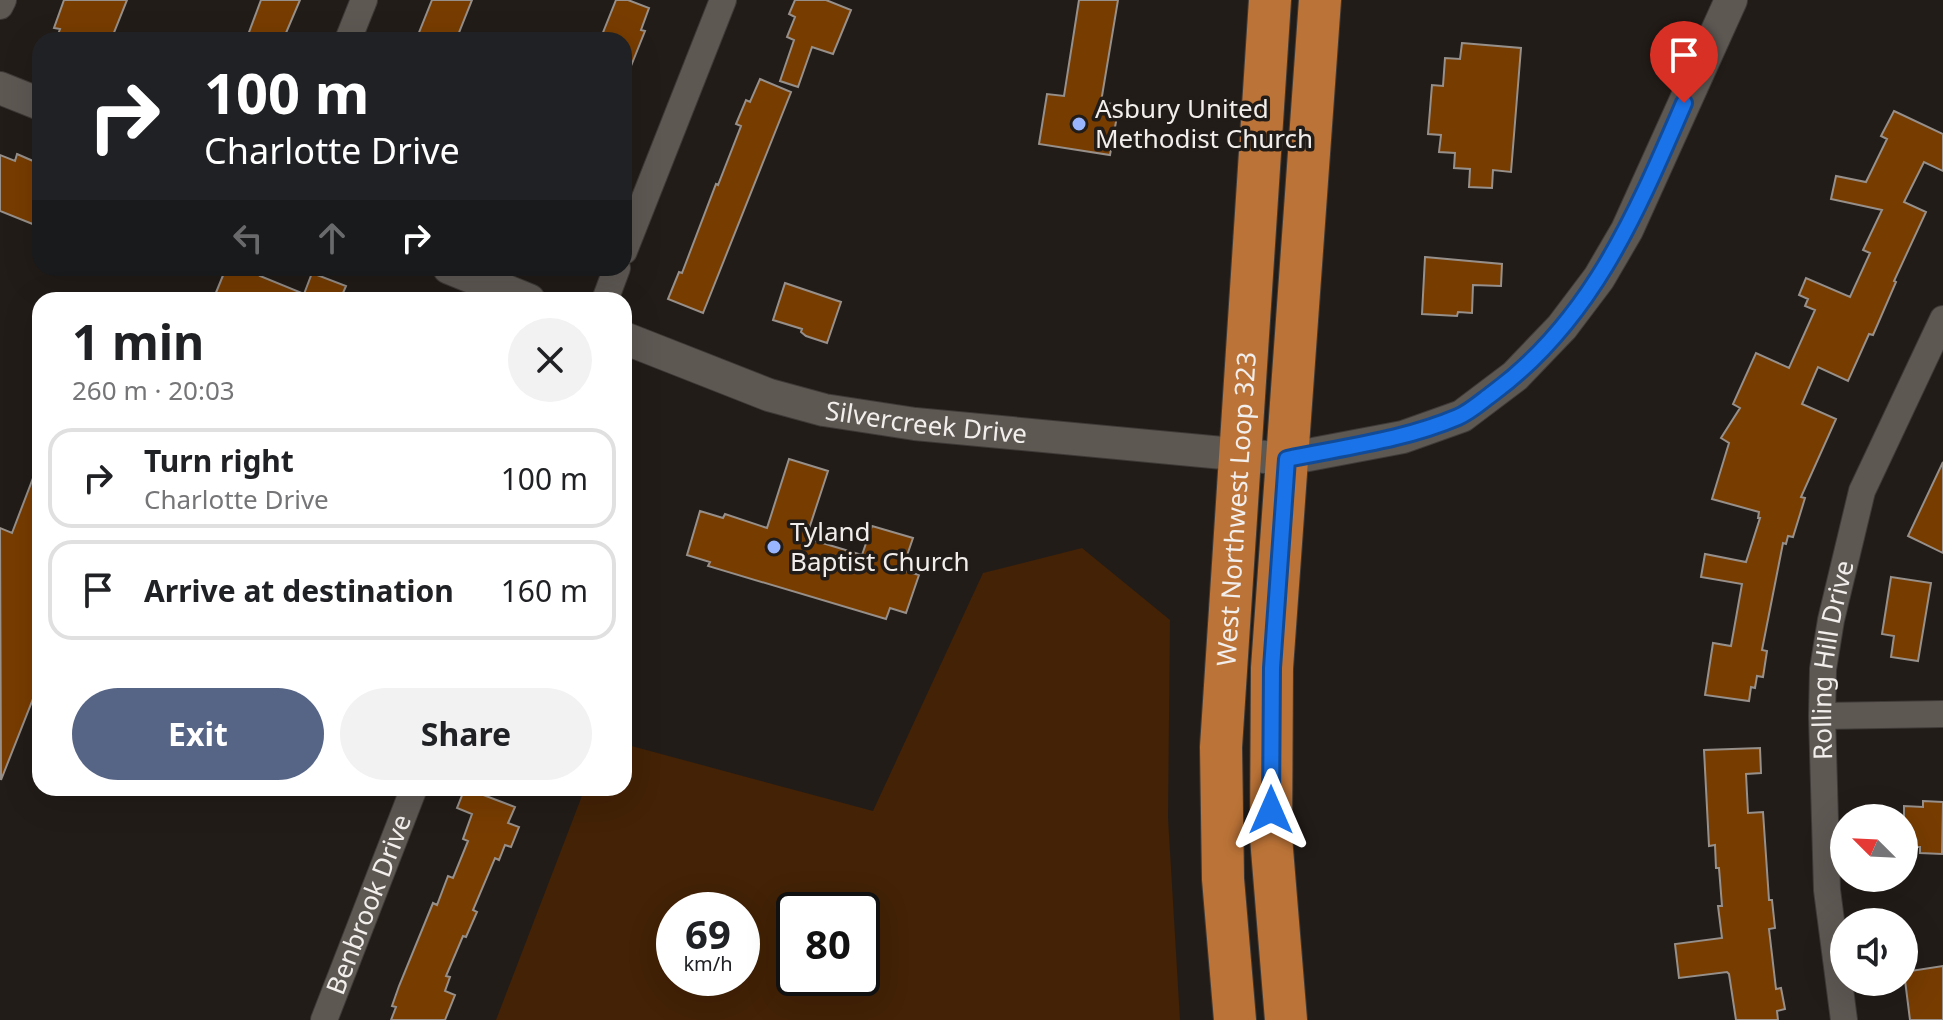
<!DOCTYPE html>
<html lang="en">
<head>
<meta charset="utf-8">
<style>
  body { margin:0; font-family:"Noto Sans",sans-serif; background:#f2f2f2; color:#202124; height:100vh; display:flex; flex-direction:column; font-size:30px; white-space:nowrap }
  * { box-sizing:border-box; margin:0 }
  p { font-size:26px; color:#757577 }
  .icon { flex:none; width:44px; height:44px; fill:none; stroke:currentColor; stroke-width:2; stroke-linecap:round; stroke-linejoin:round }
  .map { position:relative; flex:1; overflow:hidden }
  .details { position:absolute; left:32px; top:292px; width:600px; height:504px; display:flex; flex-direction:column; background:#fff; border-radius:24px; box-shadow:0 8px 32px #0002 }
  .details>* { flex:none }
  .hud { position:absolute; left:32px; top:32px; width:600px; height:244px; border-radius:24px; box-shadow:0 8px 32px #0002; background:#202124; color:#fff; overflow:hidden }
  .needle { width:52px; rotate:294deg }
  .buttons { position:absolute; left:1830px; top:804px; display:grid; gap:16px }
  .buttons a { display:grid; place-items:center; width:88px; height:88px; border-radius:50%; background:#fff; box-shadow:0 8px 32px #0002; font-size:40px }
  .speed { position:absolute; left:656px; top:892px; display:flex; gap:16px; font-size:40px; font-weight:700; text-align:center }
  .speed>* { display:grid; place-content:center; width:104px; height:104px; border-radius:50%; background:#fff; box-shadow:0 8px 32px #0002; line-height:1 }
  .speed small { font-size:20px; font-weight:400 }
  .speed .limit { border:4px solid #111; border-radius:12px; background:#fff; color:#111 }
  .pin { position:absolute; display:grid; place-items:center; width:68px; height:68px; color:#fff; margin:-82px -34px; border-radius:50% 50% 50% 0; rotate:-45deg; box-shadow:0 0 8px #0007 }
  .pin .icon { rotate:45deg }
  .me { position:absolute; width:88px; margin:-44px; rotate:0deg; stroke-linejoin:round; filter:drop-shadow(0 0 6px #0008) }
  .turn { display:flex; align-items:center; gap:28px; height:168px; padding:0 40px; font-size:36px }
  .turn .icon { width:104px; height:104px; stroke-width:2.5 }
  .turn b { display:block; font-size:56px; line-height:68px }
  .lanes { display:flex; align-items:center; height:76px; padding:0 40px; background:#0003; justify-content:center; gap:40px; direction:ltr }
  .lanes .off { opacity:.35 }
  .round { display:grid; place-items:center; flex:none; width:84px; height:84px; border-radius:42px; background:#f2f2f2 }
  .summary { display:flex; align-items:center; justify-content:space-between; height:136px; padding:0 40px }
  h1 { font-size:48px; font-weight:700; line-height:60px }
  .cta { display:flex; gap:16px; margin-top:auto; padding:16px 40px }
  .cta a { flex:1; height:92px; border-radius:48px; background:#566486; color:#fff; font-size:32px; font-weight:700; line-height:92px; text-align:center }
  .cta a+a { background:#f2f2f2; color:#202124 }
  ul { padding:0; list-style:none }
  li { display:flex; align-items:center; gap:24px; height:100px; margin:0 16px 12px; padding:0 24px; border:4px solid #e0e0e0; border-radius:24px }
  li div { flex:1 }
  li b { display:block; font-size:30px }
  li em { font-style:normal }
  .map>svg:first-child { display:block }
  .green { fill:#432206; fill-rule:evenodd }
  .building { fill:#773c00; stroke:#968f8a; stroke-width:2 }
  .lines { fill:none; stroke-linecap:round; stroke-linejoin:round }
  .minor-casing { stroke:#3e3a37; stroke-width:28 }
  .tertiary-casing { stroke:#3e3a37; stroke-width:34 }
  .trunk-casing { stroke:#3e3a37; stroke-width:44 }
  .minor { stroke:#5e5853; stroke-width:26 }
  .tertiary { stroke:#5e5853; stroke-width:32 }
  .trunk { stroke:#bb7337; stroke-width:42 }
  .route-casing { stroke:#114b97; stroke-width:20 }
  .route { stroke:#1a73e8; stroke-width:14 }
  .poi-dot { fill:#98b5fd; stroke:#221c18; stroke-width:3 }
  .labels { text-anchor:middle; stroke-width:7; stroke-linejoin:round; paint-order:stroke }
  .poi-label { font-size:26px; fill:#f2eeec; stroke:#221c18; text-anchor:start }
  .street-label { font-size:26px; fill:#f2eeec; stroke:#221c18 }
</style>
</head>
<body>
<div class="map">
<svg width="1943" height="1020" viewBox="0 0 1943 1020">
  <rect width="100%" height="100%" fill="#221c18"/>
  <!-- green -->
  <path class="green" d="M1082,548L1170,620L1168,818L1180,1020H496L585,788H624V744L873,811L983,573ZM674,910H742V978H674ZM794,910H862V978H794Z"/>
  <!-- building -->
  <path class="building" d="M64,0H127L111,40H56L60,29L54,28Z
    M261,0H300L283,40H263L248,35Z
    M432,0H472L456,40H416Z
    M616,0H628L649,8L641,30L645,31L625,81L624,40H600Z
    M795,0H826L851,10L833,54L812,47L798,87L780,81L794,40L787,37L795,17L789,14Z
    M1079,0H1118L1101,102L1119,105L1110,155L1039,144L1047,94L1064,96Z
    M1462,43L1521,48L1511,172L1493,170L1492,188L1469,187L1470,169L1454,168L1455,153L1439,152L1441,135L1428,134L1432,85L1443,86L1445,58L1460,59Z
    M760,79L791,92L703,313L668,299L679,272L682,273L716,184L718,185L741,126L736,124L746,100L750,102Z
    M1894,111L1943,134V171L1924,162L1904,202L1926,212L1894,281L1896,282L1873,335L1869,334L1848,381L1818,367L1802,404L1836,419L1801,497L1805,498L1793,537L1788,536L1786,544L1783,543L1762,650L1767,651L1763,677L1757,676L1755,688L1751,687L1749,701L1705,695L1713,643L1731,646L1742,584L1701,577L1705,554L1746,562L1760,518H1758L1759,512L1712,499L1729,443L1721,438L1740,408L1733,404L1756,353L1789,368L1815,310L1805,306L1808,299L1799,295L1806,278L1850,297L1870,253L1863,250L1882,210L1831,199L1836,176L1866,182L1887,139L1881,136Z
    M17,154L40,164V227L0,211V155L15,161Z
    M1425,257L1502,264L1501,286L1473,285L1472,313L1458,312L1457,316L1422,314Z
    M226,268H264L260,276L304,294L312,273L346,286L340,300H228L215,295Z
    M785,283L841,302L827,343L806,336L801,332L802,329L773,320Z
    M789,459L828,471L806,538L862,555L872,526L913,538L902,570L919,575L906,613L890,608L886,619L708,566L710,562L687,555L700,511L723,518L725,514L767,528Z
    M1943,462V553L1908,536Z
    M38,465L40,681L1,780L0,528L12,533Z
    M1891,577L1931,583L1918,661L1891,657L1894,636L1882,634Z
    M1760,748L1761,773L1746,774L1748,813L1763,812L1769,900H1772L1775,928L1769,929L1776,989L1781,988L1785,1009L1777,1011L1778,1020H1736L1729,974L1727,972L1679,978L1675,944L1722,938L1718,906H1722L1719,868H1716L1715,845L1709,846L1704,750Z
    M465,788L515,807L508,823L519,827L511,847L505,845L499,860L495,858L473,910L477,912L466,937L463,936L446,976L450,977L445,991L455,995L445,1020H391L396,1007L392,1006L399,986L433,903L437,905L448,876L453,878L468,841L463,839L472,814L457,808Z
    M1923,801L1943,802L1942,854L1920,853V847H1906L1904,843V806L1923,807Z
    M1943,966V1020H1910L1904,972Z"/>
  <g class="lines">
    <defs>
      <g id="minor">
        <path d="M0,6L3,0"/>
        <path d="M348,40L364,0"/>
        <path d="M624,251L723,0"/>
        <path d="M605,300L617,268"/>
        <path d="M1822,716L1943,714"/>
        <path id="s1" d="M324,1020L414,788"/>
        <path id="s2" d="M1844,1020L1827,890L1822,716L1823,669L1831,620L1862,491L1943,319"/>
      </g>
      <g id="tertiary">
        <path d="M0,88L40,104"/>
        <path d="M449,268L529,300"/>
        <path id="s3" d="M624,338L769,395L824,410L915,424L1287,459L1403,437L1462,416L1515,376L1562,327L1599,278L1627,230L1731,0"/>
      </g>
      <g id="trunk">
        <path id="s4" d="M1235,1020L1223,879L1221,747L1270,0"/>
        <path d="M1286,1020L1271,837L1272,668L1320,0"/>
      </g>
    </defs>
    <!-- minor casing -->
    <use href="#minor" class="minor-casing"/>
    <!-- tertiary casing -->
    <use href="#tertiary" class="tertiary-casing"/>
    <!-- trunk casing -->
    <use href="#trunk" class="trunk-casing"/>
    <!-- minor -->
    <use href="#minor" class="minor"/>
    <!-- tertiary -->
    <use href="#tertiary" class="tertiary"/>
    <!-- trunk -->
    <use href="#trunk" class="trunk"/>
  </g>
  <g class="lines">
    <defs>
      <path id="route" d="M1271,810L1272,668L1287,459C1345,447 1404,440 1458,417C1470,412 1482,401 1493,393C1592,320 1637,212 1684,103"/>
    </defs>
    <!-- route casing -->
    <use href="#route" class="route-casing"/>
    <!-- route -->
    <use href="#route" class="route"/>
  </g>
  <!-- markers -->
  <g class="poi-dot">
    <circle cx="1079" cy="124" r="8"/>
    <circle cx="774" cy="547" r="8"/>
  </g>
  <g class="labels">
    <!-- poi labels -->
    <g class="poi-label">
      <text x="1095" y="118">Asbury United<tspan x="1095" dy="30">Methodist Church</tspan></text>
      <text x="790" y="541">Tyland<tspan x="790" dy="30">Baptist Church</tspan></text>
    </g>
    <!-- street labels -->
    <g class="street-label">
      <text dy="9" stroke="none"><textPath href="#s3" startOffset="316">Silvercreek Drive</textPath></text>
      <text dy="9" stroke="none"><textPath href="#s4" startOffset="512">West Northwest Loop 323</textPath></text>
      <text dy="9" stroke="none"><textPath href="#s2" startOffset="362">Rolling Hill Drive</textPath></text>
      <text dy="9" stroke="none"><textPath href="#s1" startOffset="124">Benbrook Drive</textPath></text>
    </g>
  </g>
</svg>
<div class="buttons">
<a><svg class="needle" viewBox="-14 -14 28 28"><path d="M0-13l5 13h-10z" fill="#e53935"/><path d="M0 13l5-13h-10z" fill="#757577"/></svg></a>
<a><svg class="icon" aria-label="sound" viewBox="0 0 24 24"><path d="M4 9h4l5-4v14l-5-4H4zM17 9q2 3 0 6"/></svg></a>
</div>
<div class="speed"><div>69<small>km/h</small></div><div class="limit">80</div></div>
<div class="pin" style="left:1684px;top:103px;background:#d93025"><svg class="icon" aria-label="arrive" viewBox="0 0 24 24"><path d="M6 21V4h12l-3 4 3 4H6"/></svg></div>
<svg class="me" style="left:1271px;top:810px" viewBox="-20 -20 40 40"><path d="M0-17L14 15 0 8-14 15z" fill="#1a73e8" stroke="#fff" stroke-width="4"/></svg>
<div class="hud">
<div class="turn"><svg class="icon" aria-label="right" viewBox="0 0 24 24"><path d="M7 20v-9h11M14 6l5 5-5 5"/></svg><div><b>100 m</b>Charlotte Drive</div></div>
<div class="lanes"><svg class="icon off" aria-label="left" viewBox="0 0 24 24"><path d="M17 20v-9H6M10 6l-5 5 5 5"/></svg><svg class="icon off" aria-label="ahead" viewBox="0 0 24 24"><path d="M12 20V5M6 11l6-6 6 6"/></svg><svg class="icon" aria-label="right" viewBox="0 0 24 24"><path d="M7 20v-9h11M14 6l5 5-5 5"/></svg></div>
</div>
<section class="details">
<div class="summary"><div><h1>1 min</h1><p>260 m · 20:03</p></div><a class="round"><svg class="icon" aria-label="close" viewBox="0 0 24 24"><path d="M6 6l12 12M18 6L6 18"/></svg></a></div>
<ul>
<li><svg class="icon" aria-label="right" viewBox="0 0 24 24"><path d="M7 20v-9h11M14 6l5 5-5 5"/></svg><div><b>Turn right</b><p>Charlotte Drive</p></div><em>100 m</em></li>
<li><svg class="icon" aria-label="arrive" viewBox="0 0 24 24"><path d="M6 21V4h12l-3 4 3 4H6"/></svg><div><b>Arrive at destination</b></div><em>160 m</em></li>
</ul>
<div class="cta"><a>Exit</a><a>Share</a></div>
</section>
</div>
</body>
</html>
